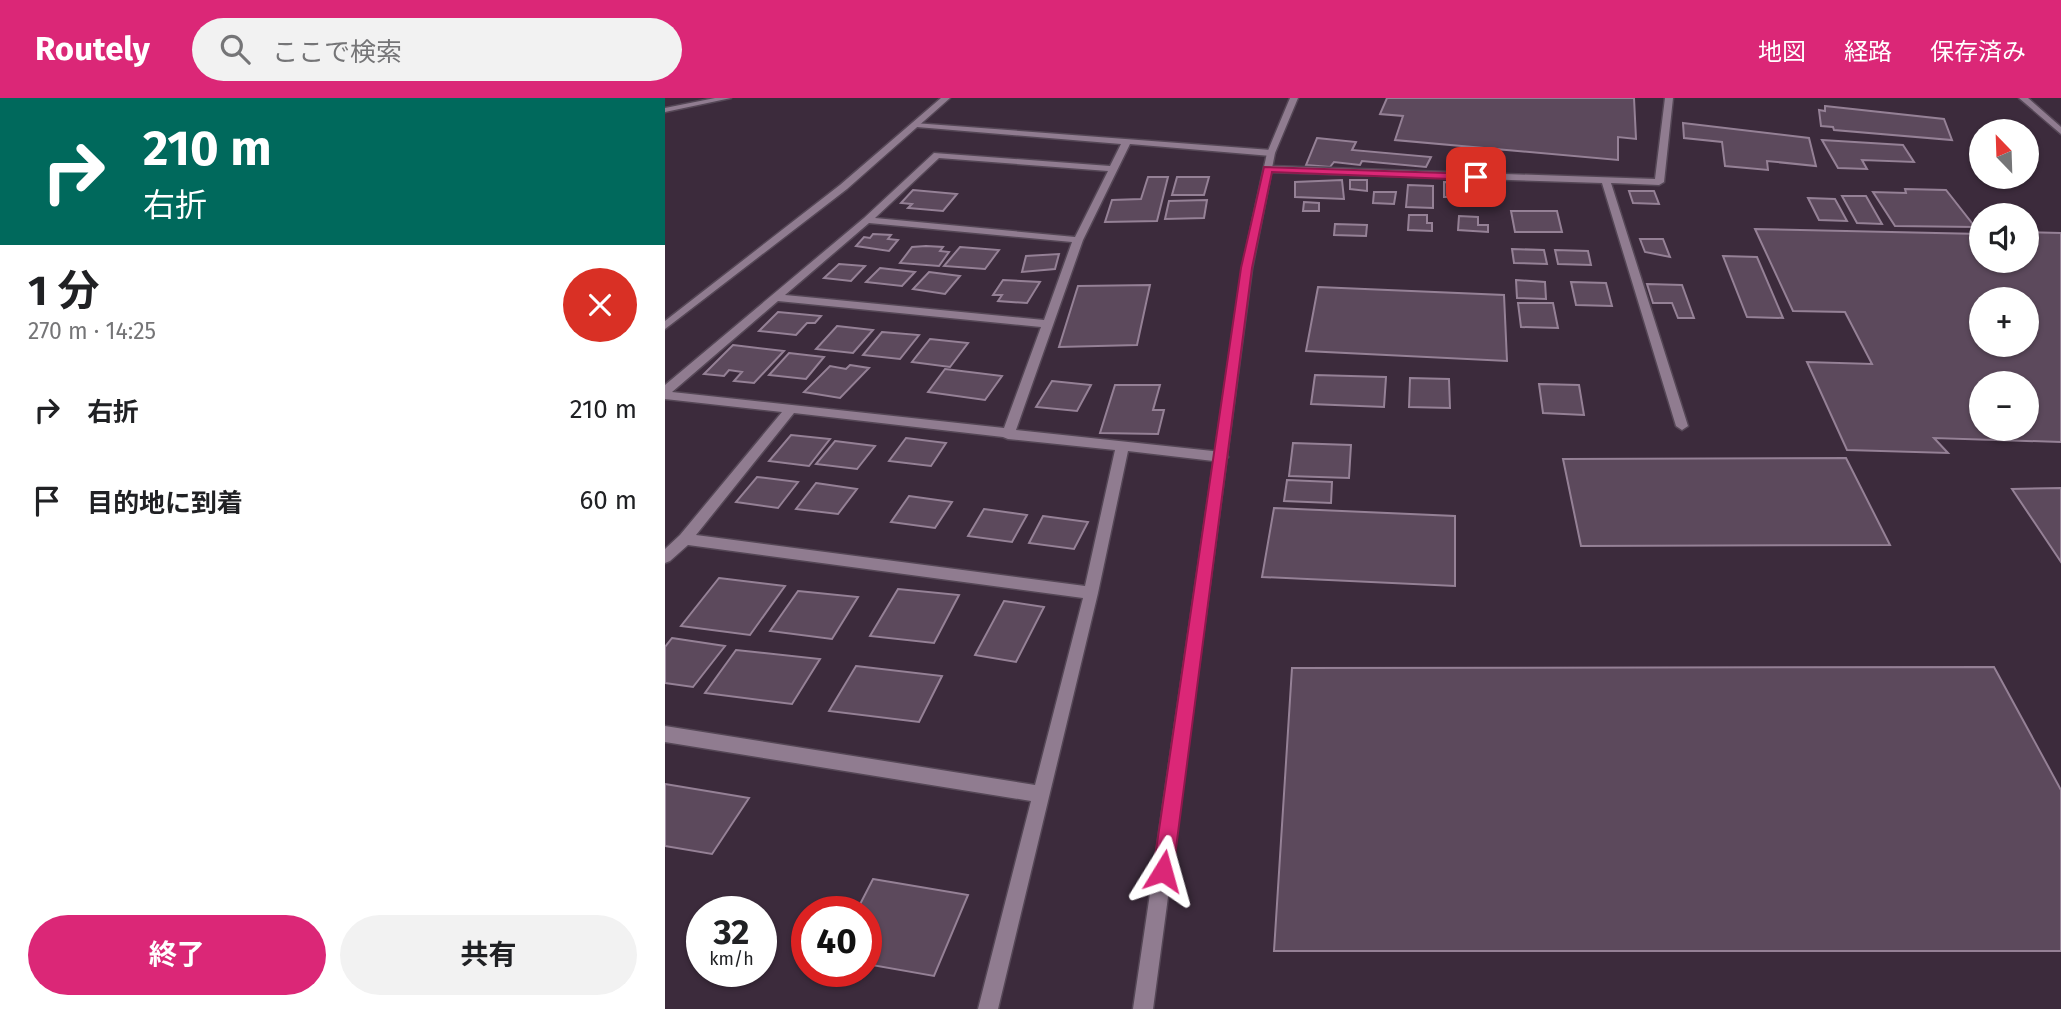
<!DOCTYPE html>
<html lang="ja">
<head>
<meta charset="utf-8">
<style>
  body { margin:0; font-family:"Fira Sans","Noto Sans JP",sans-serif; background:#f2f2f2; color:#202124; height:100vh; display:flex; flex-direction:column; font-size:26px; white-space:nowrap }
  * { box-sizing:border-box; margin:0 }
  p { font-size:23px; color:#757577 }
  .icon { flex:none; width:38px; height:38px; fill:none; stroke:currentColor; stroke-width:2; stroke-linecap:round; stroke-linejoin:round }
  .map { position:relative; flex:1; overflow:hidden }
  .sheet { display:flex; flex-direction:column; background:#fff; width:665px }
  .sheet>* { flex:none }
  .guide { background:#00695c; color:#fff; overflow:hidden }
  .needle { width:46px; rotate:337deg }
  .controls { position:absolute; left:1304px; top:21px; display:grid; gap:14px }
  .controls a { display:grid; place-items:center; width:70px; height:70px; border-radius:50%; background:#fff; box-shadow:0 2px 5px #0004; font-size:35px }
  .speed { position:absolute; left:21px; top:798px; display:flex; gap:14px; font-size:35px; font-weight:700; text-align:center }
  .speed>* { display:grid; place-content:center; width:91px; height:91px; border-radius:50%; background:#fff; box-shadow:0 2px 5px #0004; line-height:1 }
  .speed small { font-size:18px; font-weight:400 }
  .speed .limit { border:10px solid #d22; background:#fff; color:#111 }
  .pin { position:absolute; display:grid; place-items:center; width:60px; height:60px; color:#fff; margin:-30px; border-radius:14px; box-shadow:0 4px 10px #0006 }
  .me { position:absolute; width:77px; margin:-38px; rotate:8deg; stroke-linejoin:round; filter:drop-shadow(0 0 5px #0008) }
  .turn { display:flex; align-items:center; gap:24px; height:147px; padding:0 28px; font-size:32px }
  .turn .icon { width:91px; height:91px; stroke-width:2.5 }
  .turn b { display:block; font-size:49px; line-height:60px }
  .round { display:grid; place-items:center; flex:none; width:74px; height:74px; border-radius:37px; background:#f2f2f2 }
  .overview { display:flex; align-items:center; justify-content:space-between; height:119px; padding:0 28px }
  h1 { font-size:42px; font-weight:700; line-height:52px }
  .primary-button { display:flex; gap:14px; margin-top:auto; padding:14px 28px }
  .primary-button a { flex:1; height:80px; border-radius:42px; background:#db2777; color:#fff; font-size:28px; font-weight:700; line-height:80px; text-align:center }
  .primary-button a+a { background:#f2f2f2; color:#202124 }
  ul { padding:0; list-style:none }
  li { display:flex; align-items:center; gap:21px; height:91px; padding:0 28px }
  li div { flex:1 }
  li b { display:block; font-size:26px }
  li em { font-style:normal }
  header { display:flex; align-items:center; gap:42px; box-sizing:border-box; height:98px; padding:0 35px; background:#db2777; color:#fff }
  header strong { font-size:33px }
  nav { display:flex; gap:38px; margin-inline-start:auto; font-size:24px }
  .search { width:490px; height:63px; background:#f2f2f2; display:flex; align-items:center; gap:18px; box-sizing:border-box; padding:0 24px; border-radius:38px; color:#757577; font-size:26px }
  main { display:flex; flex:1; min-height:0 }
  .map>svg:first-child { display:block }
  .building { fill:#5c495c; stroke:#958196; stroke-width:2; fill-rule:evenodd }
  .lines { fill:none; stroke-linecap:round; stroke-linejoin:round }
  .minor-casing { stroke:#554756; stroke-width:3 }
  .tertiary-casing { stroke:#554756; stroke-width:3 }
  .minor { fill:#907c90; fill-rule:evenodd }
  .tertiary { fill:#907c90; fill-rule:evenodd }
  .route { fill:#db2777; stroke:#8e194d; stroke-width:2 }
</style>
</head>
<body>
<header>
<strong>Routely</strong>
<div class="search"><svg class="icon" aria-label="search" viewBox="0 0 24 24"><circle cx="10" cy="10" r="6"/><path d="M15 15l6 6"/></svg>ここで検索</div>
<nav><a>地図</a><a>経路</a><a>保存済み</a></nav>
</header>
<main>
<section class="sheet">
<div class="guide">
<div class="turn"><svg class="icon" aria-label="right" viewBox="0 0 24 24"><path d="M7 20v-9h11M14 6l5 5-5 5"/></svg><div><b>210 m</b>右折</div></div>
</div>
<div class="overview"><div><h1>1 分</h1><p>270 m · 14:25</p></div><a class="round" style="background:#d93025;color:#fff"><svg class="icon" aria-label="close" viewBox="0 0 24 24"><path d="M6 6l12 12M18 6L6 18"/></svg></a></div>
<ul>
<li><svg class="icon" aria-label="right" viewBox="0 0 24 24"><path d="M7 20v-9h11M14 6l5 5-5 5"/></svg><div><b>右折</b></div><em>210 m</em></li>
<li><svg class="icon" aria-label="arrive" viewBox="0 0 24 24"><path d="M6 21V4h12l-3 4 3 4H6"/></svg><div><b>目的地に到着</b></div><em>60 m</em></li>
</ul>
<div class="primary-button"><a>終了</a><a>共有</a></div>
</section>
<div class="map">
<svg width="1396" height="911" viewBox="0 0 1396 911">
  <rect width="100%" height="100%" fill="#3c2b3c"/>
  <!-- building -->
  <path class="building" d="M722,0H969L971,41L953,39V62L730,42L738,18L715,16Z
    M1160,8L1279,21L1287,42L1169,32L1168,29L1156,28L1154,12L1160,13Z
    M1018,25L1144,40L1151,68L1102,63L1103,72L1060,68L1057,44L1019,40Z
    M652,40L691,44L687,52L766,59L761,69L697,63L695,67L669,64L665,69L641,67Z
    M1157,42L1238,47L1249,64L1197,62L1202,71L1173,70Z
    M483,79H503L492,123L440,124L447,102L476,101Z
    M512,79H544L539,97H507Z
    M677,82L679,101L630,99V84Z
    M685,82H702V93L685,91Z
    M779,84L822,85L823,98L779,99Z
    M743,87L768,88V110L741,109Z
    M1240,91L1281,92L1310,129L1230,128L1208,94L1241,95Z
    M248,92L292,96L278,113L243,110L247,106L236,105Z
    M964,93H989L994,106L968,105Z
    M709,94H731L729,106L708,105Z
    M1177,98H1201L1217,126L1192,125Z
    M1143,100L1170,101L1182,123L1154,122Z
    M542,102L539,120L500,121L504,103Z
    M639,104L654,105V113H638Z
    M846,113H892L897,134H850Z
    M744,117H762V125H767V133L743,132Z
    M794,118L813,119V127H823V134L793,132Z
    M670,126L702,127L701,138L669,137Z
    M1090,131L1316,136V163H1362V144H1366L1362,134L1396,135V344L1269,340L1283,355L1182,352L1142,264L1207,266L1180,214L1128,213ZM1316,201H1362V247H1316ZM1316,285H1362V331H1316Z
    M208,136L226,137L223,141L233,142L224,153L191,148L199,139L205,140Z
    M975,141H998L1005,159L980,154Z
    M261,148L278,149L275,153L284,154L274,168L235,165L247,149Z
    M295,149L334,152L320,171L279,168Z
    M847,151L879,152L882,166L849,165Z
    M890,152L923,153L926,167L893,166Z
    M394,156L390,171L357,174L361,158Z
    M1058,158L1092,159L1118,220L1082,219Z
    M174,166L200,168L186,183L159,180Z
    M215,170L250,174L237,188L201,184Z
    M264,174L295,178L280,196L248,191Z
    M338,182L375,184L362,205L333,203L337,197H328Z
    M851,182L880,184L881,201L852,200Z
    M906,184L941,185L947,208L911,207Z
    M982,186L1017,187L1029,220H1013L1007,205H988Z
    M485,187L472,247L394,249L413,188Z
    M653,189L839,197L842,263L641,253Z
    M853,205H888L893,230L856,229Z
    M113,214L156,218L150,225H142L131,237L94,233Z
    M172,228L208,232L188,255L151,251Z
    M217,234L254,237L235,261L198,257Z
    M265,241L303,245L285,269L247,264Z
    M68,247L119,253L89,285L69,283L77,274L64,272L59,278L39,276Z
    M124,255L159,259L141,281L104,277Z
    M185,267L204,270L175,300L139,294L165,268L181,271Z
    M280,271L337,278L320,302L263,294Z
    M650,277L721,279L719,309L646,306Z
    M745,280L784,281L785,310L744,309Z
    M387,283L426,287L412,313L371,309Z
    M874,286L914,287L919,317L878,315Z
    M450,287H495L488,312H499L493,336L435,335Z
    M126,337L165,341L144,368L104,363Z
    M241,340L281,345L266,368L224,363Z
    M170,343L210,348L192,371L151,366Z
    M628,345L686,347L684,380L624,378Z
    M1181,360L1225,447L916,448L898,361Z
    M92,379L133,384L113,410L71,404Z
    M622,382L667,384L666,405L619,403Z
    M151,385L192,391L173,416L131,411Z
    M1396,390V464L1347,391Z
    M244,398L287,404L270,430L226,424Z
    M609,410L790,418V488L597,479Z
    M319,411L362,417L347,444L303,438Z
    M378,418L423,424L409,451L364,445Z
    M54,480L120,488L85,537L16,528Z
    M233,491L294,497L269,545L205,538Z
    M133,493L193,499L167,541L105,533Z
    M339,503L379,509L351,564L310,557Z
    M7,540L60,548L28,589L0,585V549Z
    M71,552L155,561L127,606L40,595Z
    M191,568L277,578L254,624L164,613Z
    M1329,569L1396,692V853H609L627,570Z
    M0,686L84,700L47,756L0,748Z
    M208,781L303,797L269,878L201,866V814H191Z"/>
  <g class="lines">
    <defs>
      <path id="minor" d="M1000,0H1008L999,84L994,87L946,85L1023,328L1017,332L1011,328L937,85L603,74L599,71L603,68L990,81Z
        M249,25L606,52L610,55L606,58L465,46L418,142L351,332L557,354L563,359L557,364L463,353L433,495L333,911H313L366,703L0,644V628L370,687L418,500L23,447L5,463L0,465V451L15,437L117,314L0,301V287L199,120L269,55L445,68L456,46L252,29H249ZM274,60L443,73L410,139L210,120ZM204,125L407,144L379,222L120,197ZM113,203L376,229L339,330L7,294ZM129,315L338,339L343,341L450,352L420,488L31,437Z"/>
      <path id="tertiary" d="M50,0H66L0,14V10Z
        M276,0H285L182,91L0,231V223L175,87Z
        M625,0H633L610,55L587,171L488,911H468L577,171L602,55Z
        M1354,0H1363L1396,29V36Z"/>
    </defs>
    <!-- minor casing -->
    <use href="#minor" class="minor-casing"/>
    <!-- tertiary casing -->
    <use href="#tertiary" class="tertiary-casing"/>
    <!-- minor -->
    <use href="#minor" class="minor"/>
    <!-- tertiary -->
    <use href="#tertiary" class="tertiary"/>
  </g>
  <!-- route -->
  <path class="route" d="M599,69L811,76L816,79L811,82L607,74L587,170L508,773L505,780L498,784L491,780L488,773L576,170Z"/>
</svg>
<div class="controls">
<a><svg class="needle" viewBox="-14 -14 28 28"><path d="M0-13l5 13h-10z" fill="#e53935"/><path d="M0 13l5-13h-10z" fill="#757577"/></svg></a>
<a><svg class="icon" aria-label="sound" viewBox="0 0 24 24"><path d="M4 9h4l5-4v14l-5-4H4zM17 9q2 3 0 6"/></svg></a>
<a>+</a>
<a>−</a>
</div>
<div class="speed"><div>32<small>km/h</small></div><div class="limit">40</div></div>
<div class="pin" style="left:811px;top:79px;background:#d93025"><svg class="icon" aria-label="arrive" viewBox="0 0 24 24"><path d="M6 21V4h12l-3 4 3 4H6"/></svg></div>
<svg class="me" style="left:498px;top:773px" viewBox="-20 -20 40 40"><path d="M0-17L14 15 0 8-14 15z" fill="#db2777" stroke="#fff" stroke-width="4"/></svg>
</div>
</main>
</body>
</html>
